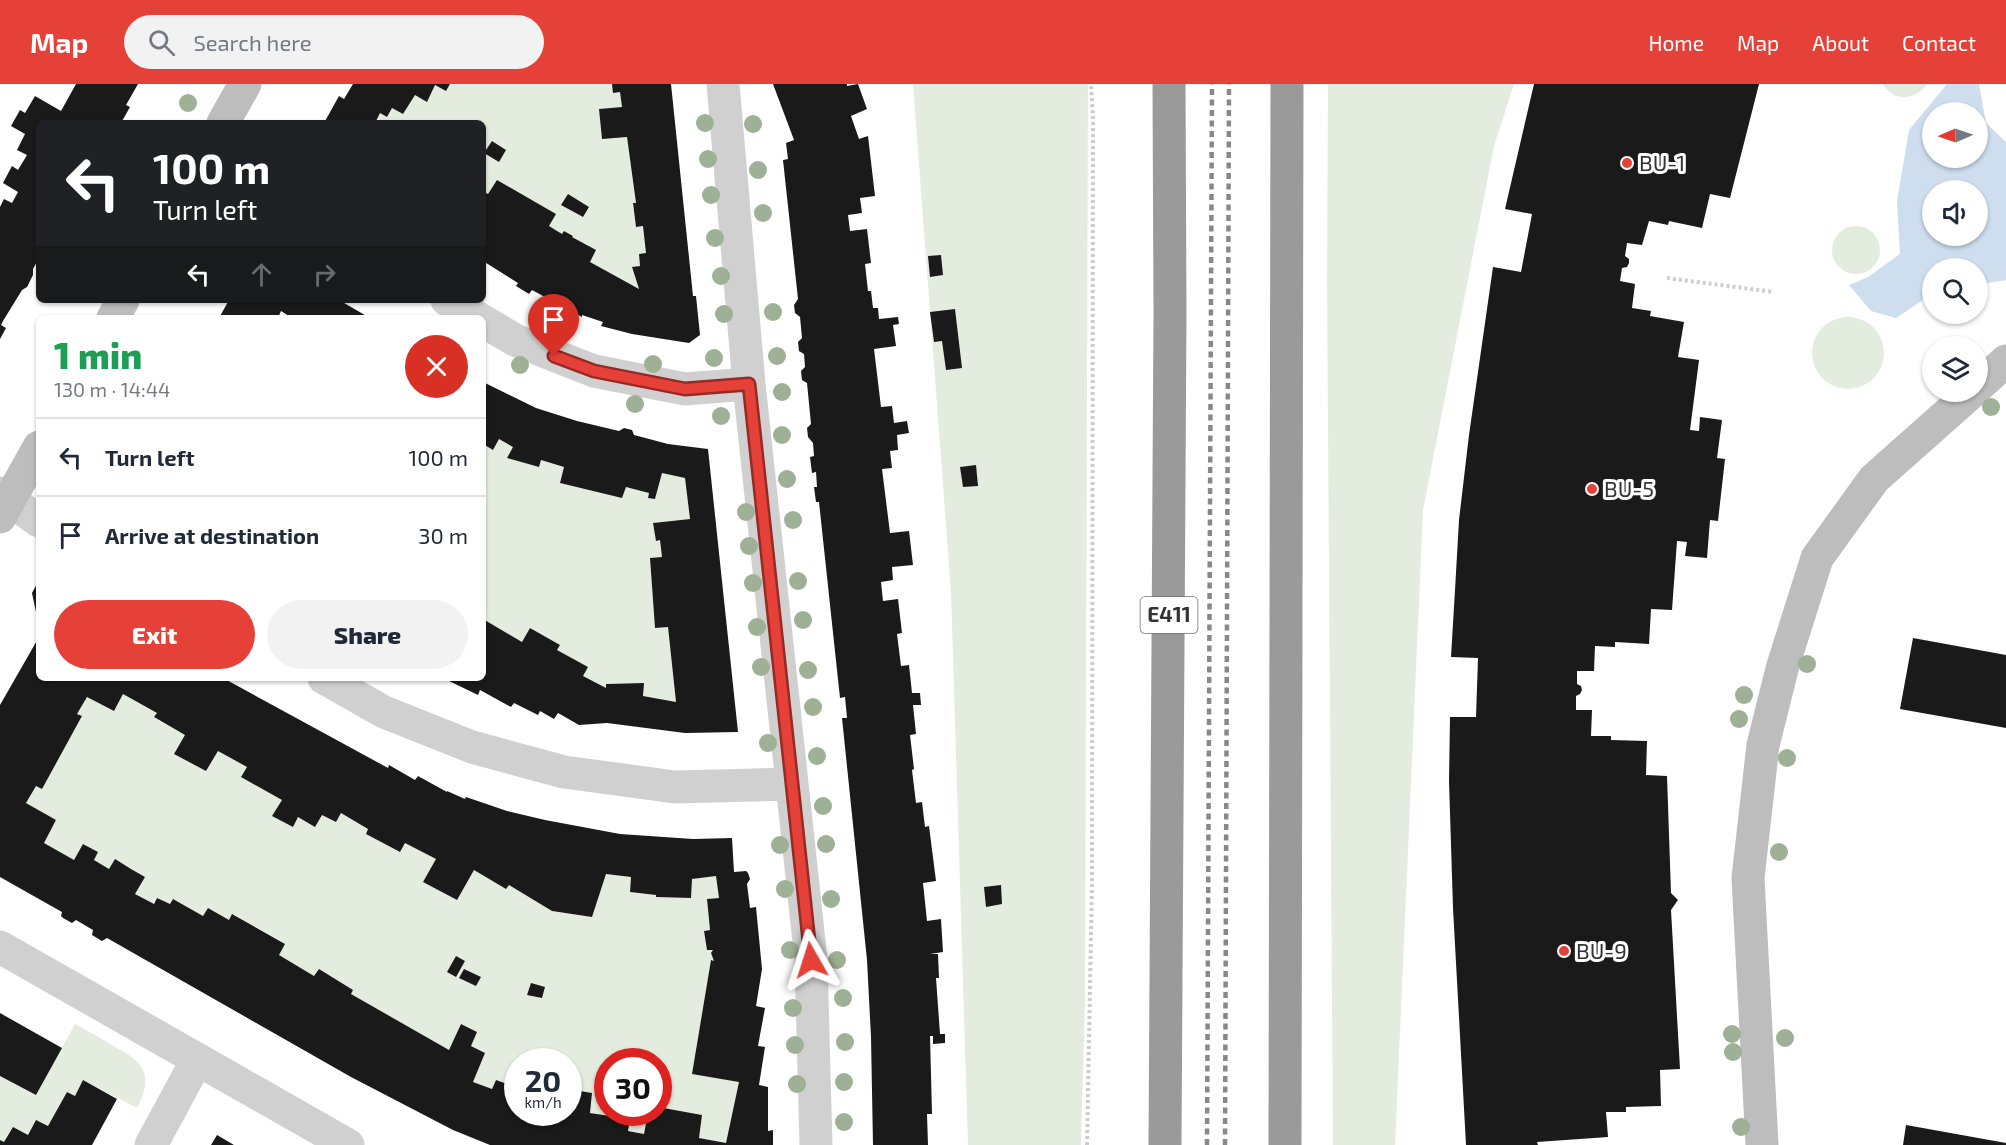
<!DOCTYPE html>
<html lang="en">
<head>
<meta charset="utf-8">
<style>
  body { margin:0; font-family:"Exo 2",sans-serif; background:#f2f2f3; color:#1f2937; height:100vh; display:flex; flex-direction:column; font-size:22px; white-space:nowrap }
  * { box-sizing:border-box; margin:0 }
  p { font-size:20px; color:#747a83 }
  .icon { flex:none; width:33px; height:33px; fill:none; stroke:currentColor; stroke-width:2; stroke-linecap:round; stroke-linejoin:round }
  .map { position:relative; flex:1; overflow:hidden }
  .side { position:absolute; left:36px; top:231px; width:450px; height:366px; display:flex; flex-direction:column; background:#fff; border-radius:9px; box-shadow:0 2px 4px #0004 }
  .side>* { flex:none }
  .hud { position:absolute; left:36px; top:36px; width:450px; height:183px; border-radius:9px; box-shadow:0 2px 4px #0004; background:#202124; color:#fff; overflow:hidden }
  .needle { width:39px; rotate:268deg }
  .tools { position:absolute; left:1922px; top:18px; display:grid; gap:12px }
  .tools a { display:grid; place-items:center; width:66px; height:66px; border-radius:50%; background:#fff; box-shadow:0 2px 4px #0004; font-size:30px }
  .speed { position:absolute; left:504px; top:964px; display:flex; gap:12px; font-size:30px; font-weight:700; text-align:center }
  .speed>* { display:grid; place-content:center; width:78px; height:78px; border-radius:50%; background:#fff; box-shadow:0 2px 4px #0004; line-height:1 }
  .speed small { font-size:15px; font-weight:400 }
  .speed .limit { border:9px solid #d22; background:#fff; color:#111 }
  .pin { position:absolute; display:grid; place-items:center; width:51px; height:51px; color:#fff; margin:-62px -26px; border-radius:50% 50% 50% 0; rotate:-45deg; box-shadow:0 0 6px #0007 }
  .pin .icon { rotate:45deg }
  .me { position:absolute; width:66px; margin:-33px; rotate:354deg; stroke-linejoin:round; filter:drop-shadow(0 0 4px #0008) }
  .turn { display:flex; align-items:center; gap:21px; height:126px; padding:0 18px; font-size:27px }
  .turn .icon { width:78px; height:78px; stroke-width:2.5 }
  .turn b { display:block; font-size:42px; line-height:51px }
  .lanes { display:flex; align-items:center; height:57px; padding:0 18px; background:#0003; justify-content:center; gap:30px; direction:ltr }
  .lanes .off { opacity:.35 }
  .round { display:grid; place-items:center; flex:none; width:63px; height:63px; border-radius:32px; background:#f2f2f3 }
  .summary { display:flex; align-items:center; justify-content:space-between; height:102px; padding:0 18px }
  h1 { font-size:36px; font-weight:800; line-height:45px; color:#1e9e55 }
  .button { display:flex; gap:12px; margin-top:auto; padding:12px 18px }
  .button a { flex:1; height:69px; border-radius:36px; background:#e64138; color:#fff; font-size:24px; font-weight:800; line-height:69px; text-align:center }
  .button a+a { background:#f2f2f3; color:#1f2937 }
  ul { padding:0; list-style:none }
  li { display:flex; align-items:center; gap:18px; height:78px; padding:0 18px; border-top:2px solid #e0e1e3 }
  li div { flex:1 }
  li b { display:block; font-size:22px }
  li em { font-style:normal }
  header { display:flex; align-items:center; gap:36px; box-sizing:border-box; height:84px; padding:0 30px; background:#e64138; color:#fff }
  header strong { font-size:28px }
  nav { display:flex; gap:33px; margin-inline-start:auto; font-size:21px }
  .search { width:420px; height:54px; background:#f2f2f3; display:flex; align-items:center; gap:15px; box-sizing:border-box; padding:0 21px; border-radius:33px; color:#747a83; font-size:22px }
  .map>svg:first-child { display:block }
  .green { fill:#e4ecdf; fill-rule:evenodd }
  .water { fill:#cedeee; fill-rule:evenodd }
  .building { fill:#1a1a1a; fill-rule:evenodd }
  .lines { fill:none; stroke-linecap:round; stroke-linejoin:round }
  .path { stroke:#cdcdcd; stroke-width:4; stroke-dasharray:3 3; stroke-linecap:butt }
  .street { stroke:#d0d0d0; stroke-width:33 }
  .secondary { stroke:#bdbdbd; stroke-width:33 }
  .highway { stroke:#9a9a9a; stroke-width:33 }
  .rail { stroke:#888; stroke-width:4.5; stroke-dasharray:6 4.5; stroke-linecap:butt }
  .tree { fill:#9eb095 }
  .route-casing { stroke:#962a24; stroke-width:15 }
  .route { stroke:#e64138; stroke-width:10 }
  .poi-dot { fill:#e64138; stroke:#fff; stroke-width:2 }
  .labels { text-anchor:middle; stroke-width:6; stroke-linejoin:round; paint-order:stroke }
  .shield { fill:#fff; stroke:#707070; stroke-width:1.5 }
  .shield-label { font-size:21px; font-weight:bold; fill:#333 }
  .poi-label { font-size:22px; fill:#333; stroke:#fff; text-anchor:start }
</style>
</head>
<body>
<header>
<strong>Map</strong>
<div class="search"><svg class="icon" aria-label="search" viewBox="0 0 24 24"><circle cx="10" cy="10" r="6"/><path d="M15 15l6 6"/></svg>Search here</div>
<nav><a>Home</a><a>Map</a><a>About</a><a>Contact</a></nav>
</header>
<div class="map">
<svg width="2006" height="1061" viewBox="0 0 2006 1061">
  <rect width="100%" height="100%" fill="#fff"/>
  <!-- green -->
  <path class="green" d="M450,0H612L620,8L622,23L599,25L602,54L627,53L636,119L633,120L636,143L643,142L646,169L639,170L640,182L632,184L639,205L590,178L596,166L572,153V151L564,147L562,150L549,142L556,130L497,96L488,110L483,107V39H375L380,29L387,33L392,24L403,30L415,11L427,17L435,1L446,6ZM492,57L506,66L499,78L485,69ZM568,110L589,123L582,133L561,121Z
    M913,0H1088L1085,919L1081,1061H968L951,508Z
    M1328,0H1514L1494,62L1423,426L1395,1061H1333L1327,197Z
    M1883,0H1927C1916,16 1894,19 1883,0Z
    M1832 166a24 24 0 1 1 48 0a24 24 0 1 1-48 0Z
    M1812 269a36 36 0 1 1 72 0a36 36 0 1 1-72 0Z
    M499,355L513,363L508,374L539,383L541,376L564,383L560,399L622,414L626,403L649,409L648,414L655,415L662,389L685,394L690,435L653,439L656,456H660L662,473L650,474L655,543H668L676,618L643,612V599L606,600V604L583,592L588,583L557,566L560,561L530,544L522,558L483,535L484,523L483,522V360L493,366Z
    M123,610L157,629L154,634L185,651L175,670L206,687L218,667L247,683L241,692L282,716L273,732L293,743L298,733L322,731L336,738L341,729L368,745L366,750L399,768L405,759L436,775L424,798L456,816L474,786L506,805L509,801L552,827L592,833L606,790L631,793L630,808L656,811V813L691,814L692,795L716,792L719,814L707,815L710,846L704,847L707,865L713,866L711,869L714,877H711L692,989L739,998L726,1059L699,1054L702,1031L659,1023L658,978H608V1029H648L644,1050L628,1047L629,1035L590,1029L592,1009L569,1005L568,978H518L517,1004L496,996L492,1005L473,998L485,969L471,962L477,948L461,940L449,966L351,910L353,906L319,885L314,892L279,871L284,859L233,830L229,836L208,824L203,832L173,815L170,820L157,814L153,820L135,810L145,793L115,776L109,785L94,776L98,768L84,760L74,776L44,759L56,736L26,719L36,702L42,704L82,633L77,630L87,613L114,627Z
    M75,940C88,947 100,954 112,961C143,978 155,989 137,1024L83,996L75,1012L67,1008L48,1042L36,1036L28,1051L13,1043L4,1058L0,1056V992L36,1011Z"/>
  <!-- water -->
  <path class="water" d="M1947,0H1979L1986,39L2006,58V196L1977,201V184H1932V210L1896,234L1871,227L1849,201L1868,193L1900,170L1897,117L1909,46ZM1932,28H1977V74H1932ZM1932,106H1977V152H1932Z"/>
  <!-- building -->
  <path class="building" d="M76,0H138L126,21L130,23L121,39H39V174L33,185V191L27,203L22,206L3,237L1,241L6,244L0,255V123L4,115L12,119L18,108L3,99L12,82L18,86L27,71L17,66L25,50L11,42L20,26L25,29L35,12L61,27Z
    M353,0H450L446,7L435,1L427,18L415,11L403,30L392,24L387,33L380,29L375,39H324L339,12L344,15Z
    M612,0H671L693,212H696L700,251L689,259L632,250L601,242L603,238L582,231V233L532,206L529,210L516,202L518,199L483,177V107L488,110L497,96L556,130L549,142L562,150L564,147L573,152L572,153L596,166L590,178L639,205L632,183L640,182L639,170L646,169L643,142L636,143L633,119H636L627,53L602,55L599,25L622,23L620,8L613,9Z
    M773,0H847V2L858,0L867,25L851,32L859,55L868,52L875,112L860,114L862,129L848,131L850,147L867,145L871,179L865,180L868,207H871L873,224H878L879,235L898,233L899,240L893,241L896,262L874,265L881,323L892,322L894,339L907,337L909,349L897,351L898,366L890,367L892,384L882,385L890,449L909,447L913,481L892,483L893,496L881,498L883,517L898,515L902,549L897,550L901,582L909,581L912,609H920L921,621H913L916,650L910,651L914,685L912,686L916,719L922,718L925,743L929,742L936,797L923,799L927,837L941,835L943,868L930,870H938L939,894H936L940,950H945V959L933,960V952H930L932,1030H927L928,1061H873L871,953L867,876L842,634H847L845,613L840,614L819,418H816L814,403H817L816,388L812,389L810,373L814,372L813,359L808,353L807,344L811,340L807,299L802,296L801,287L805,283L804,270L799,267L798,258L802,254L800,233L795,229L794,221L798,215L783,76L788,75L786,59L794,56Z
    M1534,0H1759L1730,114L1710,110L1702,144L1669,137L1668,141L1649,137L1642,161L1627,159L1625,172L1629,175V179L1627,183L1622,184L1620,197L1635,200L1632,224L1651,227L1650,232L1684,238L1678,273L1699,276L1690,346L1699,347L1700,333L1722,336L1717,374L1725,375L1718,437L1710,436L1707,474L1685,472L1687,458L1677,457L1672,526L1651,525L1649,560L1615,558V563L1595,562L1594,587H1577V600L1581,602L1582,606L1580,610L1576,612V626H1592L1591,652H1611V656L1647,657L1646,691L1667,692L1671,809L1678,816L1671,826L1680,985L1660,986L1661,1022L1626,1023V1028H1606L1608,1053L1537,1058L1538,1061H1466L1453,824L1449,697L1450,633H1476L1478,574L1451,573L1455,506L1459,436L1469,351L1493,183L1521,188L1532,130L1505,125Z
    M492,57L506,66L499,78L484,69Z
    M568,110L589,123L583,133L561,121Z
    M941,171L943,191L930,193L928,172Z
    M229,216H339L370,234H292L281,227L278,234H219Z
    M955,225L962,284L946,286L942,257L934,258L930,228Z
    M483,298L536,324L577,337L619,347L624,344L632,346L634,351L668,360L708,365L738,648L685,649L607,639L579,641L558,629L554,635L540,627L538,631L514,619L511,623L480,606L478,611L443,594H483V535L522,558L530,544L560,561L557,566L588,583L583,592L606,604V600L644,599L643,612L676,618L668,543L655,544L650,474L662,473L660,456L656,457L653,439L690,435L685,394L662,389L655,415L648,414L649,409L626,403L622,414L560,399L564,383L541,376L539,383L507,374L513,363L499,355L493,366L483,360Z
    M976,381L978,402L963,403L960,383Z
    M39,496V530L36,528L32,509Z
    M39,553V594H223L388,684L389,681L415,696L418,692L447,708V707L465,715L466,713L507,727L545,736L620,750L693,755L732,754L734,788L746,787L748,789L750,795L747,800L750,824L756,823L762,885L756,922L765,924L758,962L765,963L759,1001L768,1003V1047L773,1046V1061H490L453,1046L351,993L107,854L102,857L92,851L93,846L76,836L72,839L63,834L61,832L62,828L0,793V621ZM123,610L157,629L154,633L185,651L174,670L206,687L218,667L247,683L241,693L282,716L272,732L293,743L298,733L315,743L322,731L336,738L341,729L368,745L366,750L400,768L405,759L436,775L423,798L457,816L474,786L506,805L509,801L552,827L592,833L606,790L631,793L630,808L656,811V813L691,814L692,795L716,792L719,814L707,815L710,846L704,847L707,866H713L711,869L714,877L711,876L692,990L739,998L726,1059L699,1054L702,1031L658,1023V1029H648L644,1050L628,1047L630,1035L590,1029L592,1009L568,1005V1029H518V1004L496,996L492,1005L473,998L485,969L471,962L477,948L461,940L449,966L351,910L353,906L319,885L314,892L279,871L285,860L232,830L229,836L208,824L203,832L173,815L170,820L157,814L154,820L135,810L145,793L131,785L115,775L109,785L94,776L98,768L83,760L74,776L44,759L56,736L26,719L36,702L42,705L82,632L77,630L87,613L114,627Z
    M1913,554L2006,571V644L1900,625Z
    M1001,801L1002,820L986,823L984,803Z
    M456,872L465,877L456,893L447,888Z
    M464,885L481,893L476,902L459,894Z
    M531,899L545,903L542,914L527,911Z
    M0,929L62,964L36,1011L0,992Z
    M83,996L117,1015L92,1061H0V1056L4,1058L13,1043L28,1051L36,1036L48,1042L67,1008L75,1012Z
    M1906,1041L2006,1059V1061H1903Z
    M217,1051L234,1061H211Z"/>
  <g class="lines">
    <!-- path -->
    <path class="path" d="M1667,194L1774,208
      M1087,1061L1092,798L1093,34L1091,0"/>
    <!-- street -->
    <path class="street" d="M723,0L749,300L811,876L816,1061
      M447,216L478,234
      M483,237L515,256L594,287L685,305L749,300
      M0,409L39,437
      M324,594L384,628L472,663L564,688L675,703L791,700
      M0,863L348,1061
      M151,1061L197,976"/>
    <!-- secondary -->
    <path class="secondary" d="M223,39L245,0
      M113,234L123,216
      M1977,303L2006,277
      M0,433L39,363
      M1762,1061L1748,794L1763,661L1782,585L1817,474L1874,395L1972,308"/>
    <!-- highway -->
    <path class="highway" d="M1165,1061L1170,229L1169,0
      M1285,1061L1287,0"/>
    <!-- rail -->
    <path class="rail" d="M1207,1061L1212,0
      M1225,1061L1229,0"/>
  </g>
  <!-- trees -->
  <g class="tree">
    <circle cx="188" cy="19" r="9"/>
    <circle cx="705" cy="39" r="9"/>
    <circle cx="753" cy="40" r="9"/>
    <circle cx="708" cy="75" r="9"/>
    <circle cx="758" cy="86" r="9"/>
    <circle cx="711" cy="111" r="9"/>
    <circle cx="763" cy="129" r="9"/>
    <circle cx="715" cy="154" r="9"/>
    <circle cx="721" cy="192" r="9"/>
    <circle cx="773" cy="228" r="9"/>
    <circle cx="724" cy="230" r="9"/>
    <circle cx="777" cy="272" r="9"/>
    <circle cx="714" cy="274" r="9"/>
    <circle cx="653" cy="280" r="9"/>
    <circle cx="520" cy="281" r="9"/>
    <circle cx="782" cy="308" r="9"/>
    <circle cx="635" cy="320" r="9"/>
    <circle cx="1991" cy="323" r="9"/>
    <circle cx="721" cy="332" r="9"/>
    <circle cx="782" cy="351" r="9"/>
    <circle cx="787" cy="395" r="9"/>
    <circle cx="746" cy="428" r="9"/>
    <circle cx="793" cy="436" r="9"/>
    <circle cx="749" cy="462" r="9"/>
    <circle cx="798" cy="497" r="9"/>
    <circle cx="753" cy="499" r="9"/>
    <circle cx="803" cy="536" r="9"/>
    <circle cx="757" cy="543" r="9"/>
    <circle cx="1807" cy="580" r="9"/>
    <circle cx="761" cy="583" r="9"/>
    <circle cx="808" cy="586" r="9"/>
    <circle cx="1744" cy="611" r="9"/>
    <circle cx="813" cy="623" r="9"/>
    <circle cx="1739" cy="635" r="9"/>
    <circle cx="768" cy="659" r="9"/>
    <circle cx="817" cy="672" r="9"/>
    <circle cx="1787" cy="674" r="9"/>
    <circle cx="823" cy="722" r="9"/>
    <circle cx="826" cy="760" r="9"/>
    <circle cx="780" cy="761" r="9"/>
    <circle cx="1779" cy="768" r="9"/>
    <circle cx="785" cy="805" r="9"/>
    <circle cx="831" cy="815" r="9"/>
    <circle cx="790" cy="866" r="9"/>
    <circle cx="837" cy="876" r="9"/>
    <circle cx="843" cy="914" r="9"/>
    <circle cx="793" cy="924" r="9"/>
    <circle cx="1732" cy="950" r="9"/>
    <circle cx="1785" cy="954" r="9"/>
    <circle cx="845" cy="958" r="9"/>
    <circle cx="795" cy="961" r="9"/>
    <circle cx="1733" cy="968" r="9"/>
    <circle cx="844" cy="998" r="9"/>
    <circle cx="797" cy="1000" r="9"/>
    <circle cx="844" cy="1038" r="9"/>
    <circle cx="1741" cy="1043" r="9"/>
  </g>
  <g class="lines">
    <defs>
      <path id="route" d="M554,272L594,287L685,305L749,300L811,876"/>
    </defs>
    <!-- route casing -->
    <use href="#route" class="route-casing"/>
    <!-- route -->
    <use href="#route" class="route"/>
  </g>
  <!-- markers -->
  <g class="poi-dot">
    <circle cx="1627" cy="79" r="6"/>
    <circle cx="1592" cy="405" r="6"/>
    <circle cx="1564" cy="867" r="6"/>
  </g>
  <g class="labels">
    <!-- shield labels -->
    <rect class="shield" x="1140.5" y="513" width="57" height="36" rx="4.5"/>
    <g class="shield-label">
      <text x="1169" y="538">E411</text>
    </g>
    <!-- poi labels -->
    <g class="poi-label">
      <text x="1639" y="87">BU-1</text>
      <text x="1604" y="413">BU-5</text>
      <text x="1576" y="875">BU-9</text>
    </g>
  </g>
</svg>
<div class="tools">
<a><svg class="needle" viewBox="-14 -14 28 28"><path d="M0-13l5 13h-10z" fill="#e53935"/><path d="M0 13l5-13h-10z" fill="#747a83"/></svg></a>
<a><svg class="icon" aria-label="sound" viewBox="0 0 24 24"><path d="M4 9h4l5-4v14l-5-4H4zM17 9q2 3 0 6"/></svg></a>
<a><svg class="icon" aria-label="search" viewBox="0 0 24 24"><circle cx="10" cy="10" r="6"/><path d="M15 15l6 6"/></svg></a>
<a><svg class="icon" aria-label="layers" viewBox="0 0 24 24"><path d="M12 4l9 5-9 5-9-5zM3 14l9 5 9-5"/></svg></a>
</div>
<div class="speed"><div>20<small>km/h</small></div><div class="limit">30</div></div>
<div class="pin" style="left:554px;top:272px;background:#d93025"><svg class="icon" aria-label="arrive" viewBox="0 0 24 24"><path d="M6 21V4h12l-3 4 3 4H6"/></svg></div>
<svg class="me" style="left:811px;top:876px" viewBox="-20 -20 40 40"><path d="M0-17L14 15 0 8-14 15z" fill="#e64138" stroke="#fff" stroke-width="4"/></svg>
<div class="hud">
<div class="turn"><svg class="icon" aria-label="left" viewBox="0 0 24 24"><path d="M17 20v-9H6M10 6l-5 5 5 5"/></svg><div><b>100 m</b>Turn left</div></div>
<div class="lanes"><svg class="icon" aria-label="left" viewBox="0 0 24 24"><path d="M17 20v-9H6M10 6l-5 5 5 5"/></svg><svg class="icon off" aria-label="ahead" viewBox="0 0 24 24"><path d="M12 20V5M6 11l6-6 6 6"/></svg><svg class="icon off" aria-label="right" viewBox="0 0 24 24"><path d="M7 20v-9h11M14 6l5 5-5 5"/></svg></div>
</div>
<section class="side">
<div class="summary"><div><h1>1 min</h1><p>130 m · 14:44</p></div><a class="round" style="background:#d93025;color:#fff"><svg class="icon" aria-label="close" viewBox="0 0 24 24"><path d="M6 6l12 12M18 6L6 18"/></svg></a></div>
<ul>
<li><svg class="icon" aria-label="left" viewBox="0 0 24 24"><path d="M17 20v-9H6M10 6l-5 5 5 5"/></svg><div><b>Turn left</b></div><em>100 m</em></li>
<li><svg class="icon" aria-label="arrive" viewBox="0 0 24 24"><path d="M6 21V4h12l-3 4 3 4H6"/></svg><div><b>Arrive at destination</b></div><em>30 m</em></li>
</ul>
<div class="button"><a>Exit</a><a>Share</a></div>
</section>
</div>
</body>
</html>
